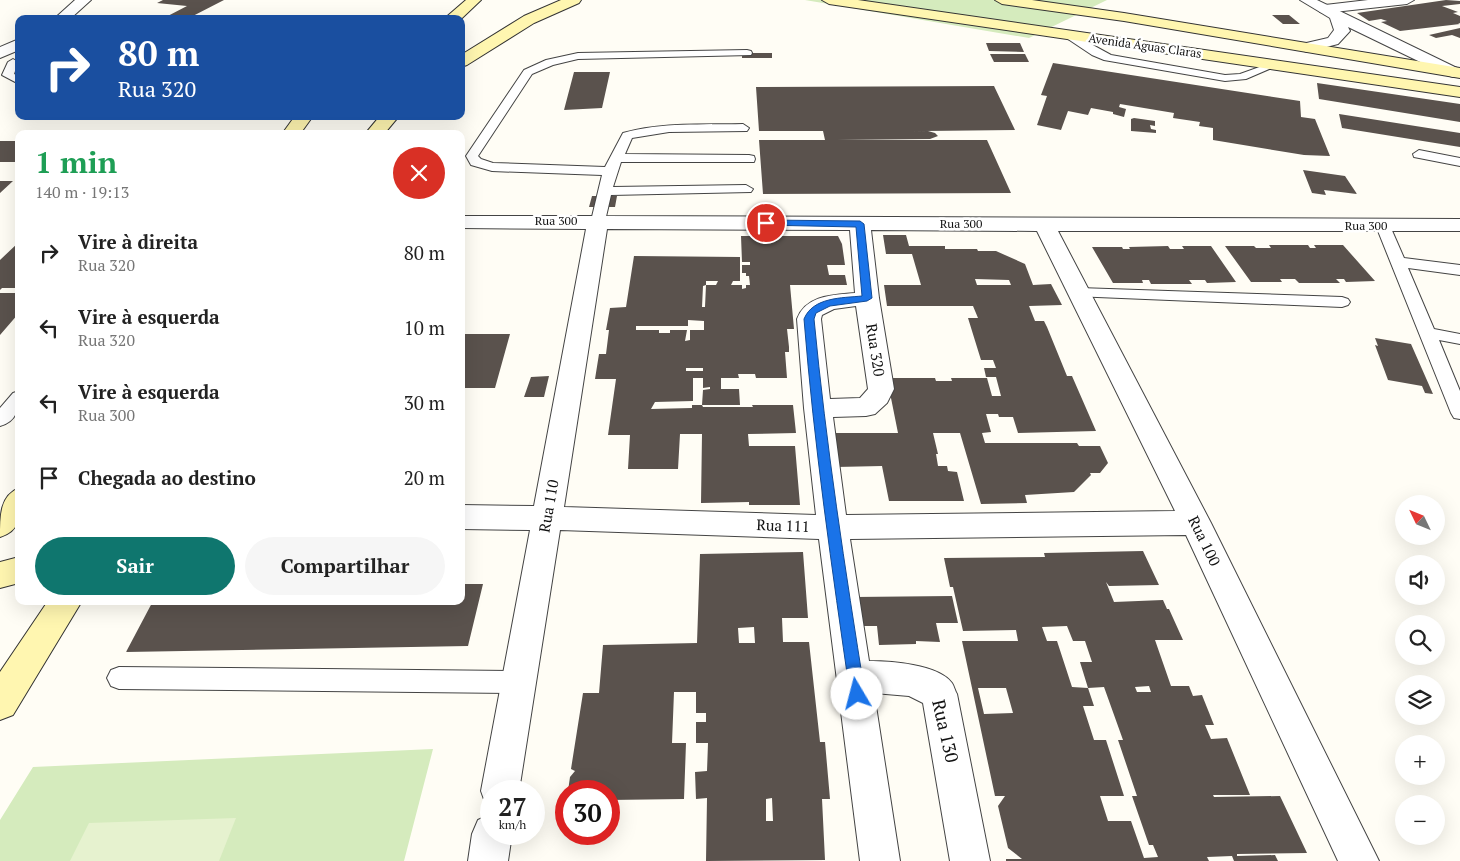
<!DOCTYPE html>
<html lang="pt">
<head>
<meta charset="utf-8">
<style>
  body { margin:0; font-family:"PT Serif",serif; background:#f6f6f6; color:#222; height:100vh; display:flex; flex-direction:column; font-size:19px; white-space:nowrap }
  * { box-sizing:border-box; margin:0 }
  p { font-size:16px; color:#767676 }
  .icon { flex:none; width:28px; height:28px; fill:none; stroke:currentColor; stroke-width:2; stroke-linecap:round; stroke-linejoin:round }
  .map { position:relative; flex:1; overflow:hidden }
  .side { position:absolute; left:15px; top:130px; width:450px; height:475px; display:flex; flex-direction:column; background:#fff; border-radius:10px; box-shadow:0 5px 20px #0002 }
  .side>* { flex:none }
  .banner { position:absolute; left:15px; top:15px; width:450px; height:105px; border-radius:10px; box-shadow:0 5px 20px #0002; background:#1a4fa0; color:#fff; overflow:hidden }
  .needle { width:32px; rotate:313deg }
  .tools { position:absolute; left:1395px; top:495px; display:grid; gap:10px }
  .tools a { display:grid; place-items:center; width:50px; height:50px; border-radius:50%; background:#fff; box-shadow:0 5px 20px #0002; font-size:25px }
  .speed { position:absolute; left:480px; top:780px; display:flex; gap:10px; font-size:25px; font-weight:700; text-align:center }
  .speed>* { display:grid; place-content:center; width:65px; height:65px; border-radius:50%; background:#fff; box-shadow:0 5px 20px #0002; line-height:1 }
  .speed small { font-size:12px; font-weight:400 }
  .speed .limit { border:8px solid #d22; background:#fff; color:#111 }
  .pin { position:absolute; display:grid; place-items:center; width:42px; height:42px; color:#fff; margin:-21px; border:2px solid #fff; border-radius:50%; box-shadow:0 1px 5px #0007 }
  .me { position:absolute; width:55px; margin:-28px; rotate:352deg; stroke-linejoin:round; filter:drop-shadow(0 0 4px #0008) }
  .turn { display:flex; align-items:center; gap:18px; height:105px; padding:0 20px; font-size:22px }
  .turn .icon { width:65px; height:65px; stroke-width:2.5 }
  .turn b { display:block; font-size:35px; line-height:42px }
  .round { display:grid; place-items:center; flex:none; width:52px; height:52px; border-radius:26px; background:#f6f6f6 }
  .summary { display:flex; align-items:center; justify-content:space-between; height:85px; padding:0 20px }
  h1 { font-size:30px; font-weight:800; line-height:38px; color:#1e9e55 }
  .primary-button { display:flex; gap:10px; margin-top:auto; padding:10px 20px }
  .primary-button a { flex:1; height:58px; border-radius:30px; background:#0f766e; color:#fff; font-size:20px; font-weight:800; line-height:58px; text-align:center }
  .primary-button a+a { background:#f6f6f6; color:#222 }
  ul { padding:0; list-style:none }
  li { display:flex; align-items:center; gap:15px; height:75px; padding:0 20px }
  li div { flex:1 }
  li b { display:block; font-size:19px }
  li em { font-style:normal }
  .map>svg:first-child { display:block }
  .green { fill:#d5ebbd }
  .pitch { fill:#e6f2cf }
  .building { fill:#5a524d; fill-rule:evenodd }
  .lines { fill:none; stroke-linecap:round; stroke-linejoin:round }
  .service-casing { stroke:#444; stroke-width:2 }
  .minor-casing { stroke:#444; stroke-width:2 }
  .tertiary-casing { stroke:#444; stroke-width:2 }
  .secondary-casing { stroke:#333; stroke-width:2 }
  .service { fill:#fff; fill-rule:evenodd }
  .minor { fill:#fff; fill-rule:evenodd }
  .tertiary { fill:#fff; fill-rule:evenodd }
  .secondary { fill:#fff6b0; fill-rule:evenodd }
  .route { fill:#1a73e8; stroke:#114b97 }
  .labels { text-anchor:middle; stroke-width:5; stroke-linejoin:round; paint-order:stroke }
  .far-street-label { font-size:12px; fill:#111; stroke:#fff }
  .street-label { font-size:15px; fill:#111; stroke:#fff }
  .near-street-label { font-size:18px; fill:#111; stroke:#fff }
</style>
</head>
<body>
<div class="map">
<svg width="1460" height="861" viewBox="0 0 1460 861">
  <rect width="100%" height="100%" fill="#fffdf5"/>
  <!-- green -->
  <path class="green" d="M805,0H1107L1029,38Z
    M433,749L404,861H0V820L33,767Z"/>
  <!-- pitch -->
  <path class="pitch" d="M236,818L219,861H70L89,823Z"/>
  <!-- building -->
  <path class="building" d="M163,0H224L187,19H162L187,6L157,3Z
    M1446,0L1460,1V4L1442,6L1458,12L1453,13L1460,16V23H1458L1460,24L1400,31L1381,22L1387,21L1381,19L1369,21L1357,13Z
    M136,15L155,18V19H129Z
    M1272,15H1289L1300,24H1283Z
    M1460,28V38L1452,35L1436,38L1429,35Z
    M986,43H1020L1024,52L989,51Z
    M743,51H752V53H772V58H742V56H746Z
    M990,54H1025L1029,62H994Z
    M1053,63L1300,101L1301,117L1315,119L1330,156L1304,155L1213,140V128L1199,126L1200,122L1173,118L1174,113L1120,104L1119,107L1126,109L1124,117L1113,114V112L1091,108L1088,115L1068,111L1061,130L1037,125L1047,96L1041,95Z
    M574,72H610L602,108L564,110Z
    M1317,83L1460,104V122L1319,99Z
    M994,86L1015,130L835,132L928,131L935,133L938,136L930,139L837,140H987L1011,193L763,194L759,140H825L823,131H759L756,87Z
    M1339,114L1460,133V147L1342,128Z
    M1134,118L1155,121V126L1150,125L1151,129L1156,130V133L1131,131V119Z
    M0,141H19V162H0Z
    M1303,170L1345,176L1357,194L1324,190L1326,195L1312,193Z
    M0,181H13L0,193Z
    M592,196H617L615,207H589Z
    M883,235H906L909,246H945V249H977L978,251H996L1025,264L1033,285L1051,284L1062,305L1029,306L1035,321H1044L1047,327L1067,376H1072L1096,431L1018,433L1013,417H999L998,414H986L991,432L982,433L985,443H1077L1079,446H1100L1108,463L1100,473H1090L1091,475L1074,492L1025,495L1027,503L981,504L960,433H933L938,454H936L938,466H947L948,471L957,472L964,501H889L882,466L836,467L833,433H898L887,378H935L936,381H952L951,378H987L992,396H1001L996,377H986L984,368H996L993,360H981L968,318H978L973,306H887L884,285H921L912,254H886ZM975,279L1009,280L1011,285H977Z
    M741,236H838L842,244L845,265H827L829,275H845L847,285H790L794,329H787L789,347V352H785L787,378H756L755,374H738L739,378H721V389H739L740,405H702L703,390L710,389V387L703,388V378H693V401L655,402L651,409L692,408V405H702L703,407H753L752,405H793L796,433L748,434L749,446H795L800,505H749V502L701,503L702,434H680L678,469H628L630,435H608L616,379H595L599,354H606L609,330H606L610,308L626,307L634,256L740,257V281H733L731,285H742V289L746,288V285H750L749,276H746V273H742V265H750V262H742ZM706,281H718L716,285H706L705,307H702L703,286L706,285ZM688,320L704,321V330H690V340L685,341L687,330H670V333H659V330H636V326H688ZM686,368H703V371H686Z
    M19,242V288H2L0,290V260Z
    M1269,245H1308L1310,248H1316L1314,245H1343L1375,281L1346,282L1344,279H1336L1340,283H1299L1295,279H1280L1282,282H1251L1225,246H1254L1256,248H1271Z
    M1168,246L1170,249H1184L1182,246H1211L1236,282L1207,283L1205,280H1189L1192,284H1151L1149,280H1142L1143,283H1113L1092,247H1122L1123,249H1130L1129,247Z
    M0,293H19V313L0,335Z
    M461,334H510L495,388H461Z
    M1375,338L1411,344L1433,394L1425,393L1422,386L1388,380L1375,345L1378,346Z
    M549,376L544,397H524L531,377Z
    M1143,551L1159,585L1109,586L1106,582L1114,602L1163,600L1167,609H1169L1183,640H1155L1171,686H1189L1193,696L1202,695L1214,725H1205L1211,739L1227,738L1250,795H1213L1214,797L1280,796L1307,853L1237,854V856L1275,855L1278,861H1234L1232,856L1207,857L1209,861H1006V859H1022L1008,848L998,806L1005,796H995L962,641H1018L1016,630L963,631L953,587H950L944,558L1045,557L1044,553ZM1067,626L1073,641H1085L1092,662H1080L1088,688L1072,687L1057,641H1047L1042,627ZM1149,686L1151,692H1137L1135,687ZM1104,687L1123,740H1118L1137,796H1132L1149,845H1153L1158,857L1144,858L1131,821H1108L1100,796H1124L1106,740H1094L1083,706H1094L1088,688ZM978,688H1006L1013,713L984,714Z
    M803,552L808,618H782L783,642H809L820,742H825L830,799H822L825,860L706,861L707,798L696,799L695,772L707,771L708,743H696V722H706V713H696V692H674L672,743H686L684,799L609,800V791H568L570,777L575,771L571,769L583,693H599L603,645L697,643L700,554ZM754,627L755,643H739L738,628ZM772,798L773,821H766V799Z
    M461,584H483L468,646L126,652L153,601H461Z
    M952,596L958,623H936L940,642L916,641V644L879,645L877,626H859L854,597Z"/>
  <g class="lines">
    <defs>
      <path id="service" d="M1069,32L1111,55L1225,75L1240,74L1276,61L1281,64L1246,79L1225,81L1104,60L1092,55L1065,37L1064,35Z
        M747,50L751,51L752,53L751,55L578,59L553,65L532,74L478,156L481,159L493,163L605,167L623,133C662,122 702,125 743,124L749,128L747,131L669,132L632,138L625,154L749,155L754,156L755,159L754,162H621L613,187L746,185L753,189L751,192L611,195L605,221L603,224H593L591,221L602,175L492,171L471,165L466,156L524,70L546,60L578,53Z
        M13,59L18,62L14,74L19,76V84L2,75L8,62Z
        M1419,150L1460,158V166L1414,157L1413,154Z
        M1383,222L1388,223L1390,226L1404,258L1460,265V275L1408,268L1434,329L1460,334V344L1439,340L1460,391V419L1454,418L1451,413L1376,226L1378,223Z
        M1079,288L1342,297L1348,299L1350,302L1348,305L1342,307L1073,296L1071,293L1073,290Z
        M19,391C19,407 18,421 0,426V408L13,393Z
        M119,667L518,671L527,674L530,682L527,690L518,693L119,689L111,686L107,678L111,670Z"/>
      <path id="minor" d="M75,0H91L70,19H54Z
        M1368,0H1414L1407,4L1325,13L1320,12L1318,9L1320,6L1325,5Z
        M19,39V50L0,58V47Z
        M598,215L604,216L1460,219V231H1058L1211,523L1379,861H1338L1186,535L850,539L869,661C890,661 938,664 952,683C954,686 955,691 957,694L990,861H950L923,703L909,696L874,693L900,861H860L819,539L560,530L519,791H491V807L486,805L481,791L530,530L461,529V505L534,506L586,229L461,228V216H592ZM607,229L850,230L855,293C833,295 806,295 797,319L804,408L816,515L564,507ZM871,230L1037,231L1175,511L846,515L833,417L866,416L875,414L887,403L894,389L879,298ZM856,306L868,389L860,398L830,399L821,319L822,315L834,309Z
        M491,814V834H512L508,861H468L472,834L478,820Z"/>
      <path id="tertiary" d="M1300,0H1317L1459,69L1460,74L1453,77L1447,75L1348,27L1350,31L1338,44L1307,52L1302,50L1299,47L1302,44L1328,38L1334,30L1330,18Z"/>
      <path id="secondary" d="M466,0H481L461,19H444Z
        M561,0H581L579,3L534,23L467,65L461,67V55L524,16Z
        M822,0H858L1460,87V97L829,4Z
        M995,0H1032L1124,13L1460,68V78L1124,21L1002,4Z
        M295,116H313L300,134H282Z
        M380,116H399L384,134H365Z
        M19,488C19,510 25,529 0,537C0,515 0,496 19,488Z
        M19,557V583L0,588V562Z
        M48,601H82L13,715L0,720V672Z"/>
    </defs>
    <!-- service casing -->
    <use href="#service" class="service-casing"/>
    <!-- minor casing -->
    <use href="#minor" class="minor-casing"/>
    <!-- tertiary casing -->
    <use href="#tertiary" class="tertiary-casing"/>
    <!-- secondary casing -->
    <use href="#secondary" class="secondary-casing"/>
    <!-- service -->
    <use href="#service" class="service"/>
    <!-- minor -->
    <use href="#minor" class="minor"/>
    <!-- tertiary -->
    <use href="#tertiary" class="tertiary"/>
    <!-- secondary -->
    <use href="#secondary" class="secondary"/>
  </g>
  <!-- route -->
  <path class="route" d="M766,220L860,221L864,224L872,298L867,301L830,306L816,313L814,319C826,445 845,569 865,694L862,699L857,701L852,699L850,694C832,569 814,445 804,319C813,297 842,298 862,296L856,227L763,225L762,223Z"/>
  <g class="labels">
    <!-- far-street labels -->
    <g class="far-street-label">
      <text transform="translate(1145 46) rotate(8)" y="4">Avenida Águas Claras</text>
      <text x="556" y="225">Rua 300</text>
      <text x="961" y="228">Rua 300</text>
      <text x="1366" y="230">Rua 300</text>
    </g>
    <!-- street labels -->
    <g class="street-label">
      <text transform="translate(875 350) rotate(81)" y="5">Rua 320</text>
      <text transform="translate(549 506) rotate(-80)" y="5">Rua 110</text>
      <text transform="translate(783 526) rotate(2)" y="5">Rua 111</text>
      <text transform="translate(1204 541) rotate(64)" y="5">Rua 100</text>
    </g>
    <!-- near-street labels -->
    <g class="near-street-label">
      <text transform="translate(945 731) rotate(77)" y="6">Rua 130</text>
    </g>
  </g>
</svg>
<div class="tools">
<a><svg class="needle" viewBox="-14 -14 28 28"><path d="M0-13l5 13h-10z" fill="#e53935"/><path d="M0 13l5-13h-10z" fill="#767676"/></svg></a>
<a><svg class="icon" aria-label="sound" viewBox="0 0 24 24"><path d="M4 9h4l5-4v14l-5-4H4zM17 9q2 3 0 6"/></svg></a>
<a><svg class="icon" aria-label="search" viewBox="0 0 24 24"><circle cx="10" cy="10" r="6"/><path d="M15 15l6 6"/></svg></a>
<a><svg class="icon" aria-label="layers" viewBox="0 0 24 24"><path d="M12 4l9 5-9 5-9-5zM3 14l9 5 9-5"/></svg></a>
<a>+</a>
<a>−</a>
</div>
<div class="speed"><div>27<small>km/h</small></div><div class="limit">30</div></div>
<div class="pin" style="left:766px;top:223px;background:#d93025"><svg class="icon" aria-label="arrive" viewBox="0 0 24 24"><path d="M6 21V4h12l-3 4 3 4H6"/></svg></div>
<svg class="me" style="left:857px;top:694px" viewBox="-20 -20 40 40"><circle r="19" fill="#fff"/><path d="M0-13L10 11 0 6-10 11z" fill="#1a73e8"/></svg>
<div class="banner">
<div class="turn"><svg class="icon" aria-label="right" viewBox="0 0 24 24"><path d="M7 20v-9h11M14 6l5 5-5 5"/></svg><div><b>80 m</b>Rua 320</div></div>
</div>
<section class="side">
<div class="summary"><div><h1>1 min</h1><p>140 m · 19:13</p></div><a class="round" style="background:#d93025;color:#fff"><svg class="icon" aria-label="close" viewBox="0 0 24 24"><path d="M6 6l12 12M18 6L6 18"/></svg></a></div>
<ul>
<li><svg class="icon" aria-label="right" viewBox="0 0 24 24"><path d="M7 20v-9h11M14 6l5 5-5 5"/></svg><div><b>Vire à direita</b><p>Rua 320</p></div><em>80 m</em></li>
<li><svg class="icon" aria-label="left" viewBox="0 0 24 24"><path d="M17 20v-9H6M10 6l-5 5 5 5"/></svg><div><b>Vire à esquerda</b><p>Rua 320</p></div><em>10 m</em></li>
<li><svg class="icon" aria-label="left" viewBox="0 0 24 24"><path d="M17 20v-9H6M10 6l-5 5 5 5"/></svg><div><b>Vire à esquerda</b><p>Rua 300</p></div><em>30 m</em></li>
<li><svg class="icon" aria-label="arrive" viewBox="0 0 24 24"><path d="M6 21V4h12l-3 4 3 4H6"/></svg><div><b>Chegada ao destino</b></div><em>20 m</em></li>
</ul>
<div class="primary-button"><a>Sair</a><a>Compartilhar</a></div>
</section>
</div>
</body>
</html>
